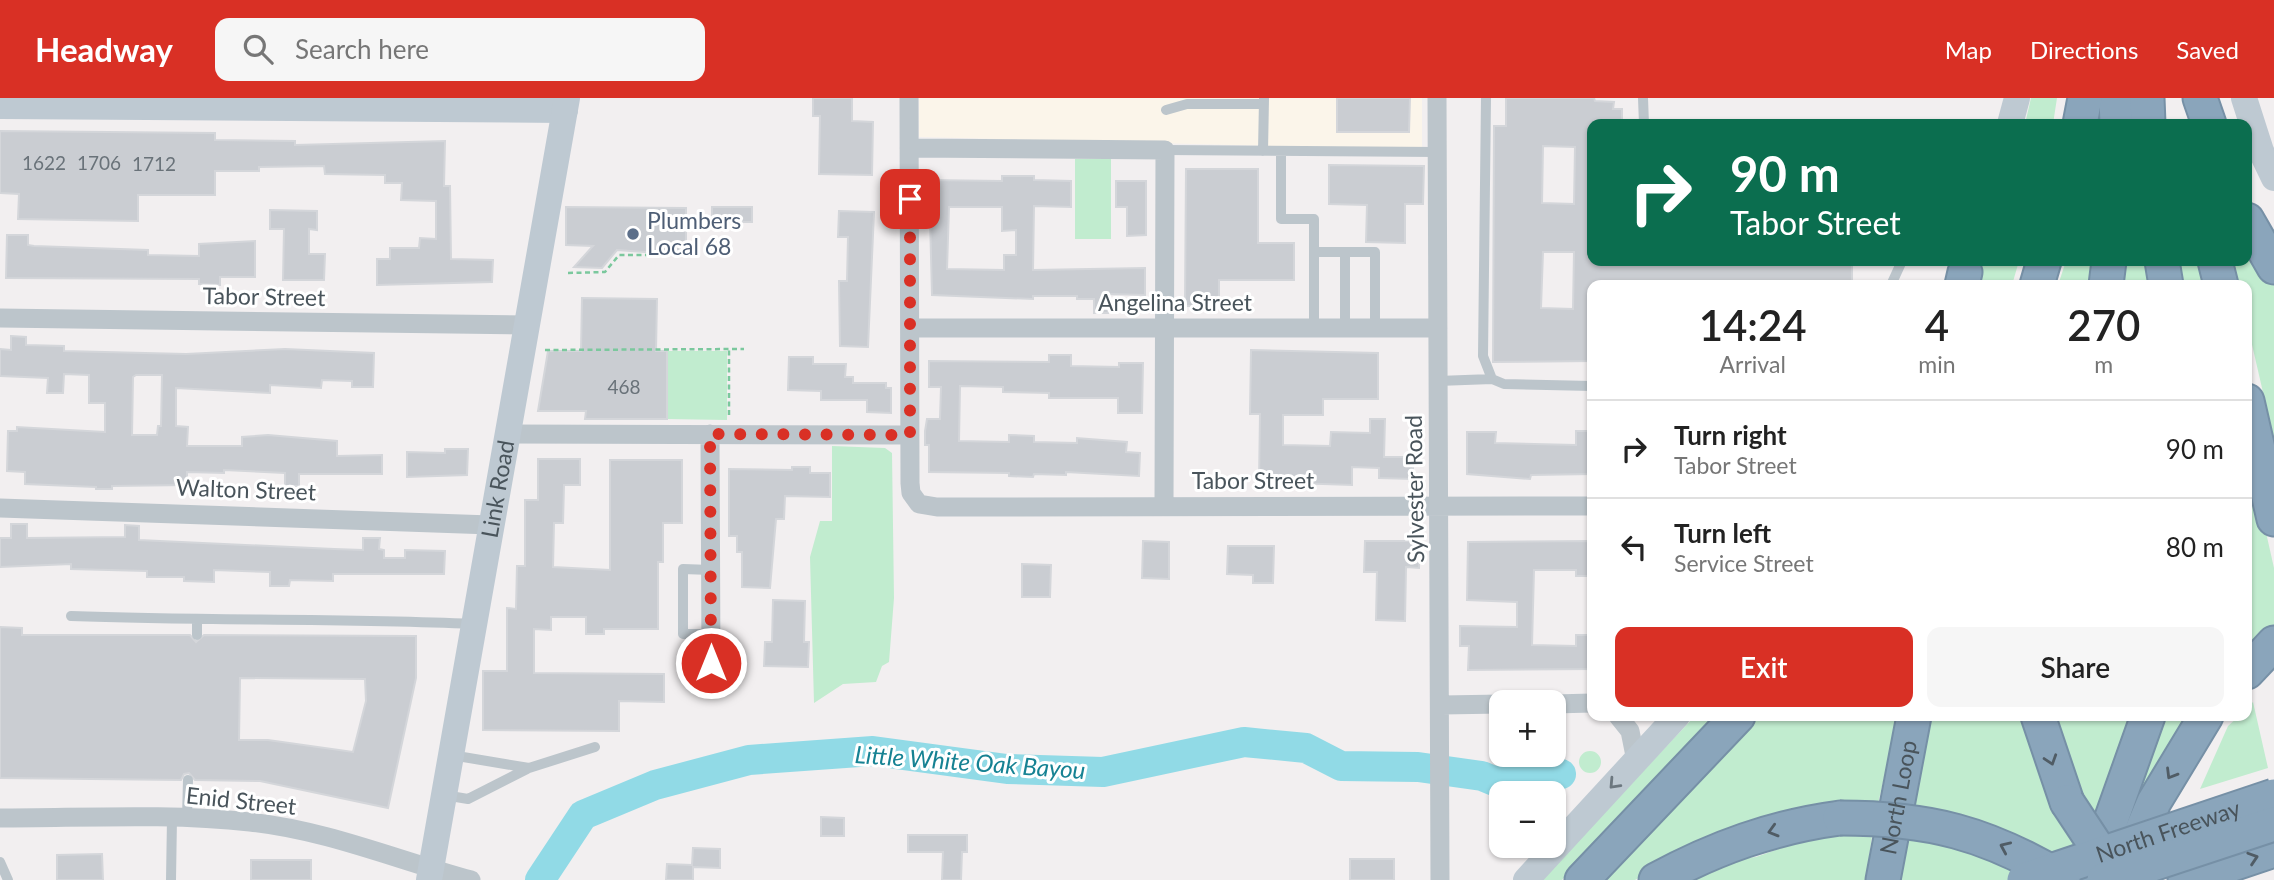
<!DOCTYPE html>
<html lang="en">
<head>
<meta charset="utf-8">
<style>
  body { margin:0; font-family:Lato,sans-serif; background:#f6f6f6; color:#222; height:100vh; display:flex; flex-direction:column; font-size:26px; white-space:nowrap }
  * { box-sizing:border-box; margin:0 }
  p { font-size:23px; color:#767676 }
  .icon { flex:none; width:38px; height:38px; fill:none; stroke:currentColor; stroke-width:2; stroke-linecap:round; stroke-linejoin:round }
  .map { position:relative; flex:1; overflow:hidden }
  .side { position:absolute; left:1587px; top:182px; width:665px; height:441px; display:flex; flex-direction:column; background:#fff; border-radius:14px; box-shadow:0 2px 5px #0004 }
  .side>* { flex:none }
  .top-card { position:absolute; left:1587px; top:21px; width:665px; height:147px; border-radius:14px; box-shadow:0 2px 5px #0004; background:#0b6e4f; color:#fff; overflow:hidden }
  .controls { position:absolute; left:1489px; top:592px; display:grid; gap:14px }
  .controls a { display:grid; place-items:center; width:77px; height:77px; border-radius:14px; background:#fff; box-shadow:0 2px 5px #0004; font-size:35px }
  .pin { position:absolute; display:grid; place-items:center; width:60px; height:60px; color:#fff; margin:-30px; border-radius:14px; box-shadow:0 4px 10px #0006 }
  .me { position:absolute; width:77px; margin:-38px; rotate:0deg; stroke-linejoin:round; filter:drop-shadow(0 0 5px #0008) }
  .turn { display:flex; align-items:center; gap:24px; height:147px; padding:0 28px; font-size:32px }
  .turn .icon { width:91px; height:91px; stroke-width:2.5 }
  .turn b { display:block; font-size:49px; line-height:60px }
  .eta { display:flex; justify-content:space-evenly; align-items:center; height:119px; text-align:center }
  .eta b { font-size:42px; font-weight:600; line-height:49px }
  .action { display:flex; gap:14px; margin-top:auto; padding:14px 28px }
  .action a { flex:1; height:80px; border-radius:14px; background:#d93025; color:#fff; font-size:28px; font-weight:600; line-height:80px; text-align:center }
  .action a+a { background:#f6f6f6; color:#222 }
  ul { padding:0; list-style:none }
  li { display:flex; align-items:center; gap:21px; height:98px; padding:0 28px; border-top:2px solid #e0e0e0 }
  li div { flex:1 }
  li b { display:block; font-size:26px }
  li em { font-style:normal }
  header { display:flex; align-items:center; gap:42px; box-sizing:border-box; height:98px; padding:0 35px; background:#d93025; color:#fff }
  header strong { font-size:33px }
  nav { display:flex; gap:38px; margin-inline-start:auto; font-size:24px }
  .search { width:490px; height:63px; background:#f6f6f6; display:flex; align-items:center; gap:18px; box-sizing:border-box; padding:0 24px; border-radius:14px; color:#767676; font-size:26px }
  .map>svg:first-child { display:block }
  .commercial { fill:#fbf5ea }
  .green { fill:#c1eccf }
  .lines { fill:none; stroke-linecap:round; stroke-linejoin:round }
  .river { stroke:#91dae6; stroke-width:30 }
  .building { fill:#cacdd2; stroke:#d4d6da; stroke-width:2; fill-rule:evenodd }
  .highway-casing { stroke:#7690a6; stroke-width:37 }
  .path { stroke:#7bc89d; stroke-width:2.5; stroke-dasharray:5 3.5; stroke-linecap:butt }
  .lane { stroke:#bcc5cb; stroke-width:10 }
  .street { stroke:#bcc5cb; stroke-width:19 }
  .secondary { stroke:#bec9d2; stroke-width:26 }
  .highway { stroke:#8aa5bb; stroke-width:33 }
  .highway-bridge-casing { stroke:#7690a6; stroke-width:37; stroke-linecap:butt }
  .highway-bridge { stroke:#8aa5bb; stroke-width:33 }
  .oneway { stroke:#505c65 }
  .oneway2 { stroke:#6c777f }
  .route { stroke:#d93025; stroke-width:12; stroke-dasharray:0 21.6 }
  .service-dot { fill:#5c6f8a; stroke:#fff; stroke-width:2.5 }
  .labels { text-anchor:middle; stroke-width:6; stroke-linejoin:round; paint-order:stroke }
  .number-label { font-size:19px; fill:#697279 }
  .service-label { font-size:23px; fill:#4e5e75; stroke:#fff; text-anchor:start }
  .street-label { font-size:23px; fill:#49545b; stroke:#fff }
  .water-label { font-size:24px; font-style:italic; fill:#168293; stroke:#fff }
</style>
</head>
<body>
<header>
<strong>Headway</strong>
<div class="search"><svg class="icon" aria-label="search" viewBox="0 0 24 24"><circle cx="10" cy="10" r="6"/><path d="M15 15l6 6"/></svg>Search here</div>
<nav><a>Map</a><a>Directions</a><a>Saved</a></nav>
</header>
<div class="map">
<svg width="2274" height="782" viewBox="0 0 2274 782">
  <rect width="100%" height="100%" fill="#f2eff0"/>
  <!-- commercial -->
  <path class="commercial" d="M919,0H1422V52L919,39Z"/>
  <!-- green -->
  <path class="green" d="M2031,0H2057L2053,26H2025Z
    M1075,61H1111V141H1075Z
    M2247,140L2274,185V342L2247,225V187H2237L2230,163H2247Z
    M1984,163H2019L2012,187H1976Z
    M2066,163H2098L2095,187H2058Z
    M2125,163H2150L2155,187H2122Z
    M2177,163H2204L2210,187H2182Z
    M667,253H727V322L667,321Z
    M832,348L885,350L892,355L894,500L889,564L882,568L876,584L843,586L814,605L810,459L820,423H832Z
    M2247,350L2274,470V528L2247,551Z
    M2253,604L2268,670L2200,691L2228,628L2239,618H2247V610Z
    M1695,618H1717L1562,782H1540Z
    M1758,618H1898L1878,706L1694,750L1635,782H1608L1605,778Z
    M1927,618H2023L2075,743L2065,782H1895Z
    M2050,618H2139L2092,725Z
    M2166,618H2190L2135,723L2120,728Z
    M1579 664a11 11 0 1 1 22 0a11 11 0 1 1-22 0Z
    M1873,730L1866,782H1695L1737,761L1756,759L1836,731Z"/>
  <g class="lines">
    <!-- river -->
    <path class="river" d="M540,782L583,717L655,687L749,662L873,653L1007,671L1103,674L1244,644L1306,650L1341,668L1418,669L1482,678L1494,683L1561,676"/>
  </g>
  <!-- building -->
  <path class="building" d="M813,0H852V23L873,24L872,77L819,76L820,18H813Z
    M1337,0H1410L1409,34H1337Z
    M1506,0H1594L1595,3L1614,4L1613,11H1622V26H1592V163H1852V187H1592V263L1493,264L1494,28H1506ZM1543,48L1575,49L1574,106L1542,105ZM1543,154H1574L1573,211L1541,210Z
    M0,33L215,35V42L295,43V47L445,43L444,88H450L451,161L493,162L492,184L377,187V161H390V150H419L420,140L436,141V103L401,102L402,85H385V77L325,76L324,68L259,69V73H215V97H138V123L18,121L19,96L0,95Z
    M1329,67L1424,68L1423,106H1405V145L1366,144L1367,107L1329,106Z
    M1186,71H1258V145H1294V182H1219V208H1185Z
    M1002,78H1034V82L1071,83V109L1034,108L1033,172L1145,170V197L1108,196V215H1094V201H1077V198H1033V201L932,197L929,82L1002,83ZM949,109H1002V133L1016,132V157H1004V172L947,171Z
    M1116,83H1146V137L1127,138V109H1116Z
    M566,109L686,110V157L617,152L602,170L574,169L593,148L566,147Z
    M712,109H752V124H712Z
    M270,112L317,113V132L309,131V156H325L324,182H283L284,131H270Z
    M839,113L874,114L868,249L840,248L839,183H847L848,139H838Z
    M7,137H28V147L34,148L148,152V157L199,158V146L255,143V179H220V187L199,186V181L6,180Z
    M582,200L657,201L656,253H667V321H585L586,313H538L548,253H581Z
    M11,238L26,239V247L64,248V253L186,256L285,251L374,255L373,289H352V283L322,282L321,290L270,287V295L176,290V328L188,329L187,348H242V339L268,337L337,343V358L382,357V376H299V388H285V375L224,372V375L187,374V387L112,388V391H96V389L25,386V374L7,373L8,333H17V329L105,334V305H89V277L64,276L63,295H47L48,280L0,278V251L11,252ZM136,277H162L161,328H158L157,337H132L133,279Z
    M1251,252L1378,255V301H1323V317H1283V347L1330,348L1331,334L1370,335V321H1385L1384,359H1413V381L1379,380V370L1352,369V387L1259,384L1260,316H1250Z
    M1049,257H1071V268L1119,269V265H1143L1142,315H1118V300H1049V295L1003,294V289L960,288L959,343L1009,344V337L1034,338V344L1077,345V340L1127,344L1126,354L1140,355L1139,378L1066,374V377L1034,376L1033,379L1009,378V375L929,374V347H925V333L927,321H940L941,289H929V263L1049,264Z
    M789,259H813V266H846L845,279H853V285H886V290H891V315L867,314V302H821V293L788,292Z
    M1576,333H1592V376L1531,377L1530,381L1467,376V334H1496L1495,345L1576,347Z
    M445,351H468L467,377L407,379V354L445,355Z
    M538,361H580V387H564L563,425H554L553,469L610,472V362H682V425H663V464H658V531H604V536H586V519H551V532L534,531V575L664,576V604L619,603V633L483,632V573H507V510L516,511L517,468H525V402H538Z
    M792,369H810V375H830V399L785,398L784,421H776L770,490L742,489V454H737V438H729V371L792,372Z
    M11,426H27V440L125,439V427L139,428V442L334,451L363,452V440H380L379,451L384,452V460H405V452L445,453L444,476H333V483L290,482L289,488H270V474L214,472V484L184,483V479H147V473L71,471V466L0,469V440H11Z
    M1143,443L1169,444V481L1142,480Z
    M1365,443H1420L1419,470L1406,469L1405,523L1376,522L1377,474H1364Z
    M1592,443V478H1576V472H1534L1532,547L1576,548V537H1592V571L1468,572L1469,548H1460V528L1517,529V504L1467,502L1468,444Z
    M1228,448H1274L1273,485H1253V477L1227,476Z
    M1022,466L1051,467L1050,499H1022Z
    M773,502L805,503L804,544H809L808,569L764,568L765,544H772Z
    M0,529L22,530V537H190L196,544L204,537L416,538V580L388,710L260,683L195,682L189,675L184,676L181,682L0,680ZM240,580L365,581L366,603L353,654L268,642H239Z
    M821,719L844,720V738H821Z
    M908,737H967V754H962L961,782H942L943,754H908Z
    M693,750L720,751V770L693,769V782H666L667,766L692,767Z
    M102,756L103,782H57V757Z
    M1350,761H1394V782H1350Z
    M251,762H311V782H251Z"/>
  <g class="lines">
    <defs>
      <g id="highway">
        <path d="M2116,0L2117,26"/>
        <path d="M2147,0L2148,26"/>
        <path d="M2200,0L2209,26"/>
        <path d="M2080,26L2085,0"/>
        <path d="M2247,122L2274,169"/>
        <path d="M2162,163L2166,187"/>
        <path d="M2215,163L2221,187"/>
        <path d="M1962,187L1965,174"/>
        <path d="M2037,187L2044,163"/>
        <path d="M2106,187L2109,163"/>
        <path d="M2247,303L2274,421"/>
        <path d="M2247,574L2274,545"/>
        <path d="M2038,618L2067,704"/>
        <path d="M2129,763L2154,704L2206,618"/>
        <path d="M1582,782L1738,618"/>
        <path d="M1656,782C1715,750 1773,729 1840,720"/>
        <path id="s2" d="M1883,782L1914,618"/>
        <path d="M2084,782L2105,739L2148,618"/>
        <path d="M2185,782L2274,752"/>
      </g>
    </defs>
    <!-- highway casing -->
    <use href="#highway" class="highway-casing"/>
    <!-- path -->
    <path class="path" d="M568,175L605,174L619,157H654
      M545,252L744,251
      M729,317V251"/>
    <!-- lane -->
    <path class="lane" d="M1486,0L1483,258L1492,281L1504,286L1592,288
      M1643,0L1644,26
      M1166,12L1187,6H1264
      M1165,52L1437,54
      M1263,53L1264,1
      M1281,53V121H1314V230
      M1314,154H1375V230
      M1345,154V230
      M1891,187L1902,163
      M1438,283L1492,281
      M711,472L683,471V536H711
      M71,518C205,523 339,520 473,526
      M197,522V537
      M451,657L529,670L595,649
      M444,697L468,701L527,671
      M187,720L188,682
      M0,764L8,782
      M171,782L172,720"/>
    <!-- street -->
    <path class="street" d="M909,0L910,385L911,395L919,406L937,409L1592,408
      M1437,0L1440,782
      M909,50L1165,52L1164,408
      M0,220L526,227
      M911,230H1438
      M508,336L910,337
      M710,336L711,564
      M0,410L491,427
      M1554,606L1592,605
      M1442,607L1502,606
      M1618,618L1630,633L1636,663
      M0,720C83,720 167,715 250,724C326,732 397,762 471,782"/>
    <!-- secondary -->
    <g class="secondary">
      <path d="M2244,0L2261,53L2274,80"/>
      <path d="M0,8L565,12"/>
      <path d="M2010,26L2017,0"/>
      <path id="s1" d="M429,782L567,0"/>
      <path d="M1526,782L1677,618"/>
    </g>
    <!-- highway -->
    <use href="#highway" class="highway"/>
    <defs>
      <g id="highway-bridge">
        <path d="M2067,704L2112,772"/>
        <path d="M1840,720C1928,720 1987,735 2063,781"/>
        <path id="s3" d="M2024,782L2274,698"/>
        <path d="M2104,782L2274,726"/>
      </g>
    </defs>
    <!-- highway-bridge casing -->
    <use href="#highway-bridge" class="highway-bridge-casing"/>
    <!-- highway-bridge -->
    <use href="#highway-bridge" class="highway-bridge"/>
  </g>
  <!-- one-way arrows -->
  <defs><path id="oneway-chevron" d="M-2-3.5L2.5 0L-2 3.5" fill="none" stroke-width="1.6" stroke-linecap="round" stroke-linejoin="round" transform="scale(1.75)"/></defs>
  <g class="oneway">
    <use href="#oneway-chevron" transform="translate(2051 662) rotate(72)"/>
    <use href="#oneway-chevron" transform="translate(2171 676) rotate(121)"/>
    <use href="#oneway-chevron" transform="translate(1773 733) rotate(164)"/>
    <use href="#oneway-chevron" transform="translate(2005 749) rotate(-156)"/>
    <use href="#oneway-chevron" transform="translate(2253 760) rotate(-18)"/>
  </g>
  <use class="oneway2" href="#oneway-chevron" transform="translate(1614 686) rotate(133)"/>
  <g class="lines">
    <!-- route -->
    <path class="route" d="M711,565L710,336L910,337V101"/>
  </g>
  <!-- markers -->
  <circle class="service-dot" cx="633" cy="136" r="7"/>
  <g class="labels">
    <!-- number labels -->
    <g class="number-label">
      <text x="44" y="72">1622</text>
      <text x="99" y="72">1706</text>
      <text x="154" y="73">1712</text>
      <text x="624" y="296">468</text>
    </g>
    <!-- service labels -->
    <g class="service-label">
      <text x="647" y="131">Plumbers<tspan x="647" dy="26">Local 68</tspan></text>
    </g>
    <!-- street labels -->
    <g class="street-label">
      <text transform="translate(264 199) rotate(1)" y="8">Tabor Street</text>
      <text x="1175" y="213">Angelina Street</text>
      <text x="1253" y="391">Tabor Street</text>
      <text dy="8" stroke="none"><textPath href="#s1" startOffset="397">Link Road</textPath></text>
      <text transform="translate(1415 391) rotate(-91)" y="8">Sylvester Road</text>
      <text transform="translate(246 392) rotate(2)" y="8">Walton Street</text>
      <text dy="8" stroke="none"><textPath href="#s2" startOffset="84">North Loop</textPath></text>
      <text transform="translate(241 703) rotate(6)" y="8">Enid Street</text>
      <text dy="8" stroke="none"><textPath href="#s3" startOffset="152">North Freeway</textPath></text>
    </g>
    <!-- water labels -->
    <g class="water-label">
      <text transform="translate(970 665) rotate(4)" y="8">Little White Oak Bayou</text>
    </g>
  </g>
</svg>
<div class="controls">
<a>+</a>
<a>−</a>
</div>
<div class="pin" style="left:910px;top:101px;background:#d93025"><svg class="icon" aria-label="arrive" viewBox="0 0 24 24"><path d="M6 21V4h12l-3 4 3 4H6"/></svg></div>
<svg class="me" style="left:711px;top:565px" viewBox="-20 -20 40 40"><circle r="17" fill="#d93025" stroke="#fff" stroke-width="3"/><path d="M0-11L8 9 0 5-8 9z" fill="#fff"/></svg>
<div class="top-card">
<div class="turn"><svg class="icon" aria-label="right" viewBox="0 0 24 24"><path d="M7 20v-9h11M14 6l5 5-5 5"/></svg><div><b>90 m</b>Tabor Street</div></div>
</div>
<section class="side">
<div class="eta">
<div><b>14:24</b><p>Arrival</p></div>
<div><b>4</b><p>min</p></div>
<div><b>270</b><p>m</p></div>
</div>
<ul>
<li><svg class="icon" aria-label="right" viewBox="0 0 24 24"><path d="M7 20v-9h11M14 6l5 5-5 5"/></svg><div><b>Turn right</b><p>Tabor Street</p></div><em>90 m</em></li>
<li><svg class="icon" aria-label="left" viewBox="0 0 24 24"><path d="M17 20v-9H6M10 6l-5 5 5 5"/></svg><div><b>Turn left</b><p>Service Street</p></div><em>80 m</em></li>
</ul>
<div class="action"><a>Exit</a><a>Share</a></div>
</section>
</div>
</body>
</html>
